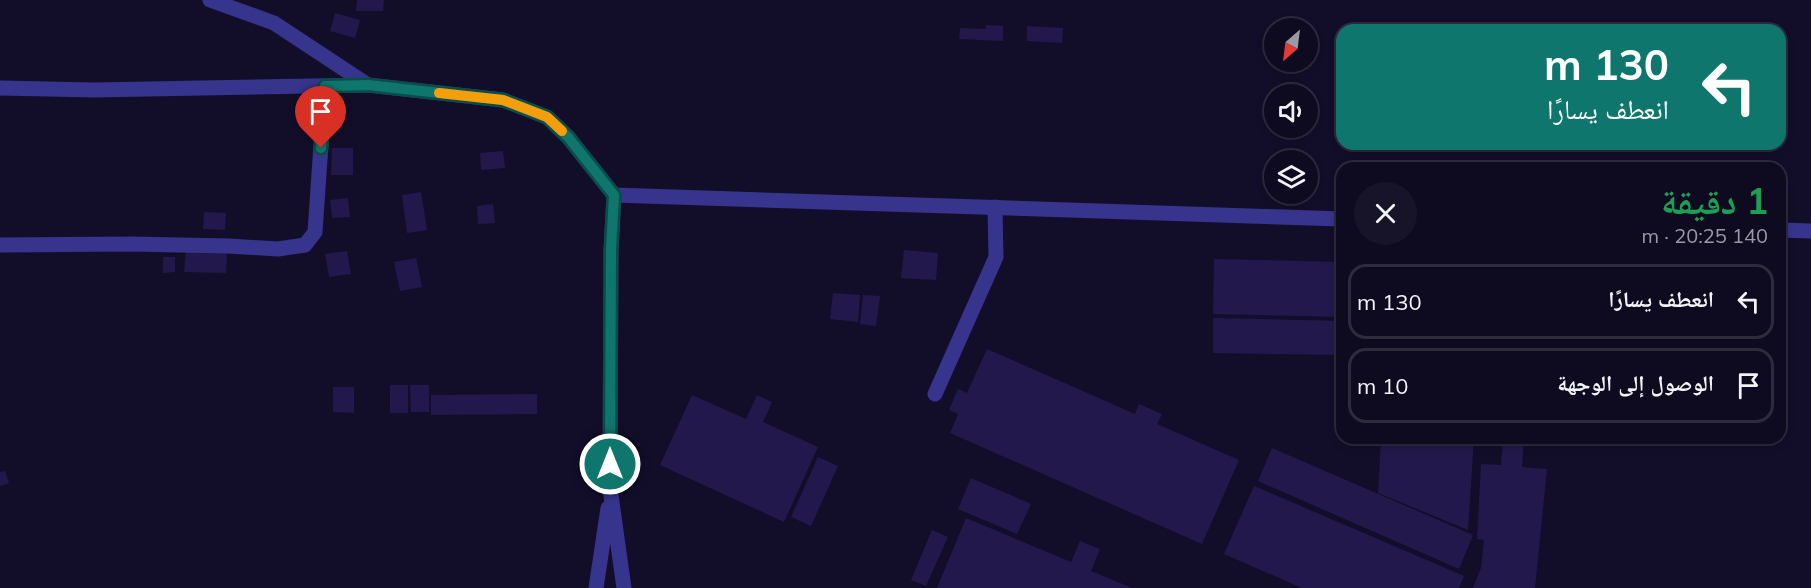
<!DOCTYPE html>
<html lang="ar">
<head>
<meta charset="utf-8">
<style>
  body { margin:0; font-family:Mulish,"Noto Naskh Arabic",sans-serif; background:#171328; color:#f1f3f6; direction:rtl; height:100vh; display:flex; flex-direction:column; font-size:22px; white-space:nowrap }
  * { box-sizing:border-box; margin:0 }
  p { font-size:20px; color:#9b9aa4 }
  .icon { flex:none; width:33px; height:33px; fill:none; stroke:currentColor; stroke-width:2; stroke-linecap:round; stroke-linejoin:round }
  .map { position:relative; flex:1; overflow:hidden; direction:ltr }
  .panel { position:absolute; left:1336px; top:162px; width:450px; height:282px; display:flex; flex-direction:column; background:#0e0a1f; border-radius:18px; box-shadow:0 3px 9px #0003,0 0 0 2px #2e2b3d; direction:rtl }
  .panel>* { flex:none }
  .hud { position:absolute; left:1336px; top:24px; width:450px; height:126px; border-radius:18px; box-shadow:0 3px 9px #0003,0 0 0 2px #2e2b3d; direction:rtl; background:#0f766e; color:#fff; overflow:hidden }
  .needle { width:39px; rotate:208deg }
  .buttons { position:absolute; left:1264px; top:18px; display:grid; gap:12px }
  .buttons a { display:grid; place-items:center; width:54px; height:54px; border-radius:50%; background:#0e0a1f; box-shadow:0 3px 9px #0003,0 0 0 2px #2e2b3d; font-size:30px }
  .pin { position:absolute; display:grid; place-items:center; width:51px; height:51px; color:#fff; margin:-62px -26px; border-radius:50% 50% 50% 0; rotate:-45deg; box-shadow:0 0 6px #0007 }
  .pin .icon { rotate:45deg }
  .me { position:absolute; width:66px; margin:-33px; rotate:0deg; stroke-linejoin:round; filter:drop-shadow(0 0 4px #0008) }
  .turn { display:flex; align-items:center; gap:21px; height:126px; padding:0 18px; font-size:27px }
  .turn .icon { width:78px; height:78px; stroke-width:2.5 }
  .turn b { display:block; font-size:42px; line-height:51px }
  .round { display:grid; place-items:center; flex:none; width:63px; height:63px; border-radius:32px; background:#171328 }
  .head { display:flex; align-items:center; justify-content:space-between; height:102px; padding:0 18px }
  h1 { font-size:36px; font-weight:700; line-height:45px; color:#1e9e55 }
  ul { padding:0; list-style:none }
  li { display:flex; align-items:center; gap:18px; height:75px; margin:0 12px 9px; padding:0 6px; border:3px solid #2e2b3d; border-radius:18px }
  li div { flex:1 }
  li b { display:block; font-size:22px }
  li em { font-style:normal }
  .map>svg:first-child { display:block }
  .building { fill:#22184c }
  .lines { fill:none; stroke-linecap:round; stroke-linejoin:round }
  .lane { stroke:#37348d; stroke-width:15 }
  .street { stroke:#37348d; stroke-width:15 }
  .route-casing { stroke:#0a4d48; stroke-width:15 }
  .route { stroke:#0f766e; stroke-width:10 }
  .slow { stroke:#f59e0b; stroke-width:10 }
</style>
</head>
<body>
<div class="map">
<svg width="1811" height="588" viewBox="0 0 1811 588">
  <rect width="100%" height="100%" fill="#120e29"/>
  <!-- building -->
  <path class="building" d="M357,0H384L383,11H356Z
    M335,13L360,20L355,38L330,31Z
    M986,25L1003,26V41L959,39L960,28L986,29Z
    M1027,26L1063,28L1062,43L1027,41Z
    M332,148H353V175H331Z
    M503,151L505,168L481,170L480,153Z
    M421,192L427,230L407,233L402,195Z
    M348,198L350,217L332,218L330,200Z
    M493,204L495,223L478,224L477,206Z
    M204,212L226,213L225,230L203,229Z
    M186,249L227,250L226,273L184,272Z
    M904,250L938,253L936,280L901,278Z
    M347,251L351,274L329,277L325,254Z
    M163,257H175V272L163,273Z
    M416,258L422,287L400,291L394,262Z
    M1214,259L1342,262V317L1213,314Z
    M833,293L860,295L858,322L830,319Z
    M863,295L880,296L876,326L860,324Z
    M1213,318L1342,321V355L1213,353Z
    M987,349L1135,414L1139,404L1162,414L1157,424L1239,460L1202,544L950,433L958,414L949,410L958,389L967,393Z
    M390,385H408V413H390Z
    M410,385H429V412H411Z
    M333,387H354V413L333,412Z
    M537,394V414L431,415V395Z
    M692,395L746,419L757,395L772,402L763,422L818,447L784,522L660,465Z
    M1381,438H1474L1468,530L1378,493Z
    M1503,438H1524L1522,467L1547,469L1535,588H1473L1481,568L1484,540L1477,539L1481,464L1501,465Z
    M1272,448L1473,535L1459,569L1258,481Z
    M818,457L838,466L811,526L791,517Z
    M5,471L9,483L0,486V472Z
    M971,478L1031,504L1017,534L958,509Z
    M1254,486L1464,576L1459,588H1302L1224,554Z
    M966,518L1071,562L1080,541L1100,549L1091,571L1132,588H937Z
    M932,530L948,537L926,586L911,580Z"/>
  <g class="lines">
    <!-- lane -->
    <path class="lane" d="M935,394L996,257L995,207"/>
    <!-- street -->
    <path class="street" d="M210,0L274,23L368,85
      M0,88L94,90L368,85L503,100L547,117L568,137L614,195L611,250L610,488L624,588
      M614,195L1342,219
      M1780,230L1811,231
      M0,245L131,244L229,246L278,249L305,245L315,232L325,86
      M596,588L608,508"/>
  </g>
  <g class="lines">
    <defs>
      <path id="route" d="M321,148L325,86L368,85L503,100L547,117L568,137L614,195L611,250L610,464"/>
    </defs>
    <!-- route casing -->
    <use href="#route" class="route-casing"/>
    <!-- route -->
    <use href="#route" class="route"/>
    <!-- slow -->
    <path class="slow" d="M439,93L503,100L547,117L562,131"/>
  </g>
</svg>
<div class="buttons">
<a><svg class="needle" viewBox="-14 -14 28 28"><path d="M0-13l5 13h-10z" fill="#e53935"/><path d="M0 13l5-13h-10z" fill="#9b9aa4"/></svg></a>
<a><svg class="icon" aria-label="sound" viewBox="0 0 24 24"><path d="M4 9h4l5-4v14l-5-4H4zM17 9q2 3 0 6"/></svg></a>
<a><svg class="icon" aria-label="layers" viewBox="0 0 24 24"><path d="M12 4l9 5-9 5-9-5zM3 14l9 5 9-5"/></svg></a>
</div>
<div class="pin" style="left:321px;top:148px;background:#d93025"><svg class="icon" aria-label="arrive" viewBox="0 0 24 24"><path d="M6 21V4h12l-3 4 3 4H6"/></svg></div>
<svg class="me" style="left:610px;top:464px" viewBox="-20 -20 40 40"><circle r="17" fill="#0f766e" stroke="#fff" stroke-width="3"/><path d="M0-11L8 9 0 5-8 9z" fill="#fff"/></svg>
<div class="hud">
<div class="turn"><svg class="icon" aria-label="left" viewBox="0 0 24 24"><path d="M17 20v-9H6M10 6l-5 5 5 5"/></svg><div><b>130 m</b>انعطف يسارًا</div></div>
</div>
<section class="panel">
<div class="head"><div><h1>1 دقيقة</h1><p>140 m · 20:25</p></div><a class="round"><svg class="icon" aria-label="close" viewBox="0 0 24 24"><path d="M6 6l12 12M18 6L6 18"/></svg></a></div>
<ul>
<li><svg class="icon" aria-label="left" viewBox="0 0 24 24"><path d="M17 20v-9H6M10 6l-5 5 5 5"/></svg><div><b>انعطف يسارًا</b></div><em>130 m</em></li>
<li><svg class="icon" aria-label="arrive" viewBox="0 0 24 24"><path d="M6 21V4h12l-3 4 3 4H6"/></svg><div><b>الوصول إلى الوجهة</b></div><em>10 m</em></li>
</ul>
</section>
</div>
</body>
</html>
